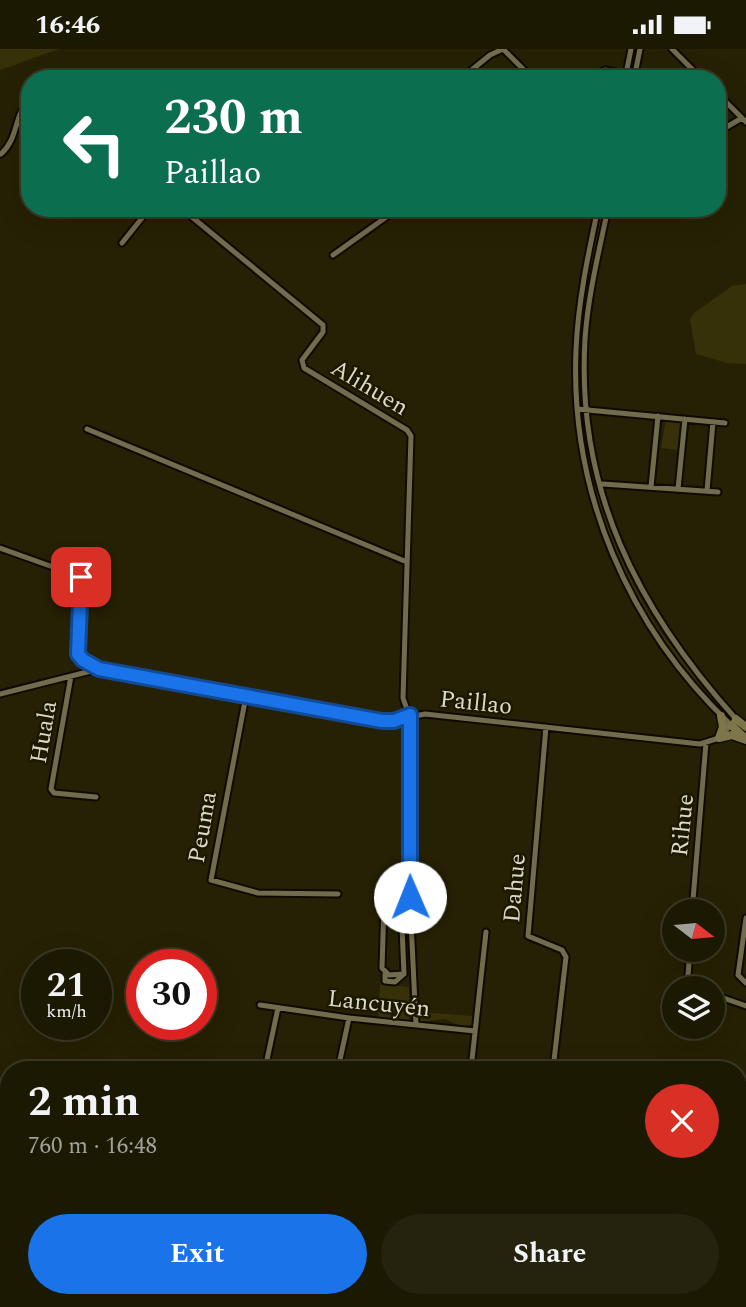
<!DOCTYPE html>
<html lang="en">
<head>
<meta charset="utf-8">
<style>
  body { margin:0; font-family:Spectral,serif; background:#25220d; color:#f1f3f6; height:100vh; display:flex; flex-direction:column; font-size:26px; white-space:nowrap }
  * { box-sizing:border-box; margin:0 }
  p { font-size:23px; color:#a0a09a }
  .icon { flex:none; width:38px; height:38px; fill:none; stroke:currentColor; stroke-width:2; stroke-linecap:round; stroke-linejoin:round }
  .map { position:relative; flex:1; overflow:hidden }
  .side { position:absolute; left:0px; top:1012px; width:747px; height:247px; display:flex; flex-direction:column; background:#1c1903; border-radius:28px 28px 0 0; box-shadow:0 7px 28px #0002,0 0 0 2px #3a3825 }
  .side>* { flex:none }
  .banner { position:absolute; left:21px; top:21px; width:705px; height:147px; border-radius:28px; box-shadow:0 7px 28px #0002,0 0 0 2px #3a3825; background:#0b6e4f; color:#fff; overflow:hidden }
  .needle { width:46px; rotate:106deg }
  .controls { position:absolute; left:662px; top:850px; display:grid; gap:14px }
  .controls a { display:grid; place-items:center; width:63px; height:63px; border-radius:50%; background:#1c1903; box-shadow:0 7px 28px #0002,0 0 0 2px #3a3825; font-size:35px }
  .speed { position:absolute; left:21px; top:900px; display:flex; gap:14px; font-size:35px; font-weight:700; text-align:center }
  .speed>* { display:grid; place-content:center; width:91px; height:91px; border-radius:50%; background:#1c1903; box-shadow:0 7px 28px #0002,0 0 0 2px #3a3825; line-height:1 }
  .speed small { font-size:18px; font-weight:400 }
  .speed .limit { border:10px solid #d22; background:#fff; color:#111 }
  .pin { position:absolute; display:grid; place-items:center; width:60px; height:60px; color:#fff; margin:-30px; border-radius:14px; box-shadow:0 4px 10px #0006 }
  .me { position:absolute; width:77px; margin:-38px; rotate:359deg; stroke-linejoin:round; filter:drop-shadow(0 0 5px #0008) }
  .turn { display:flex; align-items:center; gap:24px; height:147px; padding:0 28px; font-size:32px }
  .turn .icon { width:91px; height:91px; stroke-width:2.5 }
  .turn b { display:block; font-size:49px; line-height:60px }
  .round { display:grid; place-items:center; flex:none; width:74px; height:74px; border-radius:37px; background:#25220d }
  .head { display:flex; align-items:center; justify-content:space-between; height:119px; padding:0 28px }
  h1 { font-size:42px; font-weight:700; line-height:52px }
  .button { display:flex; gap:14px; margin-top:auto; padding:14px 28px }
  .button a { flex:1; height:80px; border-radius:42px; background:#1a73e8; color:#fff; font-size:28px; font-weight:700; line-height:80px; text-align:center }
  .button a+a { background:#25220d; color:#f1f3f6 }
  .status { display:flex; justify-content:space-between; align-items:center; height:49px; padding:0 35px; background:#1c1903; direction:ltr }
  .status svg { height:19px; fill:currentColor }
  .map>svg:first-child { display:block }
  .green { fill:#37310a }
  .lines { fill:none; stroke-linecap:round; stroke-linejoin:round }
  .street-casing { stroke:#0f0a00; stroke-width:9 }
  .secondary-casing { stroke:#0f0a00; stroke-width:11 }
  .street { stroke:#716c4d; stroke-width:5 }
  .secondary { stroke:#7d764b; stroke-width:8 }
  .route-casing { stroke:#114b97; stroke-width:18 }
  .route { stroke:#1a73e8; stroke-width:12 }
  .labels { text-anchor:middle; stroke-width:5; stroke-linejoin:round; paint-order:stroke }
  .street-label { font-size:24px; fill:#dbd8c7; stroke:#1c1800 }
</style>
</head>
<body>
<div class="status"><b>16:46</b><svg viewBox="0 0 49 12"><path d="M0 12V9h3v3zM5 12V6h3v6zM10 12V3h3v9zM15 12V0h3v12zM26 1h20v11H26zM47 4h2v5h-2z"/></svg></div>
<div class="map">
<svg width="746" height="1258" viewBox="0 0 746 1258">
  <rect width="100%" height="100%" fill="#262104"/>
  <!-- green -->
  <path class="green" d="M0,0H59L0,21Z
    M602,159H605L583,291L584,356L581,357C567,307 591,211 602,159Z
    M746,235V315L727,314L696,305L690,270L694,264L732,237Z
    M666,370L682,372L679,401L661,399Z
    M594,437L597,438C609,487 630,533 656,576C666,591 702,634 704,645C661,597 630,543 607,484C602,470 594,452 594,437Z
    M380,935L409,938V973L378,971Z
    M420,963L472,967V976L460,977L445,970L419,973Z
    M0,1153L9,1155V1221L0,1224Z"/>
  <g class="lines">
    <defs>
      <path id="street" d="M672,0L702,30
        M463,28L490,6L503,0L533,30
        M588,30L605,21L635,27
        M625,30L631,0
        M634,30L640,0
        M718,45L746,73
        M718,83L742,69
        M1,105C19,89 13,67 30,50
        M181,159L323,276V283L302,311L304,319L407,381L411,387L403,649L409,666V831L416,976
        M598,159C588,206 578,253 576,301C570,443 628,578 731,676
        M122,194L150,159
        M333,206L399,159
        M577,360L725,374
        M87,380L407,513
        M603,435L718,443
        M651,438L658,367
        M678,440L685,370
        M707,442L713,373
        M0,499L81,528L78,605L83,611L99,620
        M71,627L51,740L54,744L96,748
        M0,645L99,620L386,673L425,665L700,695L719,689L736,670C638,561 576,441 585,290C588,246 599,203 608,159
        M246,647L211,831L258,844L338,845
        M546,678L528,887L562,901L566,908L553,1020
        M692,863L706,694
        M746,869L738,926L746,934
        M385,925V932L395,933L404,925L401,854L391,848L384,855L382,919L389,926L404,925
        M687,940L690,901
        M712,945L746,957
        M260,956L349,969L475,982
        M265,1020L278,959
        M338,1020L349,969
        M471,1020L486,883
        M738,1199L746,1197
        M325,1250L327,1258
        M733,1250L737,1258
        M648,1258L660,1250"/>
      <path id="secondary" d="M721,667L723,678L719,689L732,686L746,691
        M736,670L746,678
        M731,676L744,688"/>
    </defs>
    <!-- street casing -->
    <use href="#street" class="street-casing"/>
    <!-- secondary casing -->
    <use href="#secondary" class="secondary-casing"/>
    <!-- street -->
    <use href="#street" class="street"/>
    <!-- secondary -->
    <use href="#secondary" class="secondary"/>
  </g>
  <g class="lines">
    <defs>
      <path id="route" d="M81,528L78,605L83,611L99,620L382,672H394L410,666V848"/>
    </defs>
    <!-- route casing -->
    <use href="#route" class="route-casing"/>
    <!-- route -->
    <use href="#route" class="route"/>
  </g>
  <g class="labels">
    <!-- street labels -->
    <g class="street-label">
      <text transform="translate(370 338) rotate(31)" y="8">Alihuen</text>
      <text transform="translate(476 653) rotate(6)" y="8">Paillao</text>
      <text transform="translate(43 683) rotate(-80)" y="8">Huala</text>
      <text transform="translate(682 776) rotate(-84)" y="8">Rihue</text>
      <text transform="translate(202 778) rotate(-80)" y="8">Peuma</text>
      <text transform="translate(514 839) rotate(-85)" y="8">Dahue</text>
      <text transform="translate(379 954) rotate(6)" y="8">Lancuyén</text>
    </g>
  </g>
</svg>
<div class="controls">
<a><svg class="needle" viewBox="-14 -14 28 28"><path d="M0-13l5 13h-10z" fill="#e53935"/><path d="M0 13l5-13h-10z" fill="#a0a09a"/></svg></a>
<a><svg class="icon" aria-label="layers" viewBox="0 0 24 24"><path d="M12 4l9 5-9 5-9-5zM3 14l9 5 9-5"/></svg></a>
</div>
<div class="speed"><div>21<small>km/h</small></div><div class="limit">30</div></div>
<div class="pin" style="left:81px;top:528px;background:#d93025"><svg class="icon" aria-label="arrive" viewBox="0 0 24 24"><path d="M6 21V4h12l-3 4 3 4H6"/></svg></div>
<svg class="me" style="left:410px;top:848px" viewBox="-20 -20 40 40"><circle r="19" fill="#fff"/><path d="M0-13L10 11 0 6-10 11z" fill="#1a73e8"/></svg>
<div class="banner">
<div class="turn"><svg class="icon" aria-label="left" viewBox="0 0 24 24"><path d="M17 20v-9H6M10 6l-5 5 5 5"/></svg><div><b>230 m</b>Paillao</div></div>
</div>
<section class="side">
<div class="head"><div><h1>2 min</h1><p>760 m · 16:48</p></div><a class="round" style="background:#d93025;color:#fff"><svg class="icon" aria-label="close" viewBox="0 0 24 24"><path d="M6 6l12 12M18 6L6 18"/></svg></a></div>
<div class="button"><a>Exit</a><a>Share</a></div>
</section>
</div>
</body>
</html>
